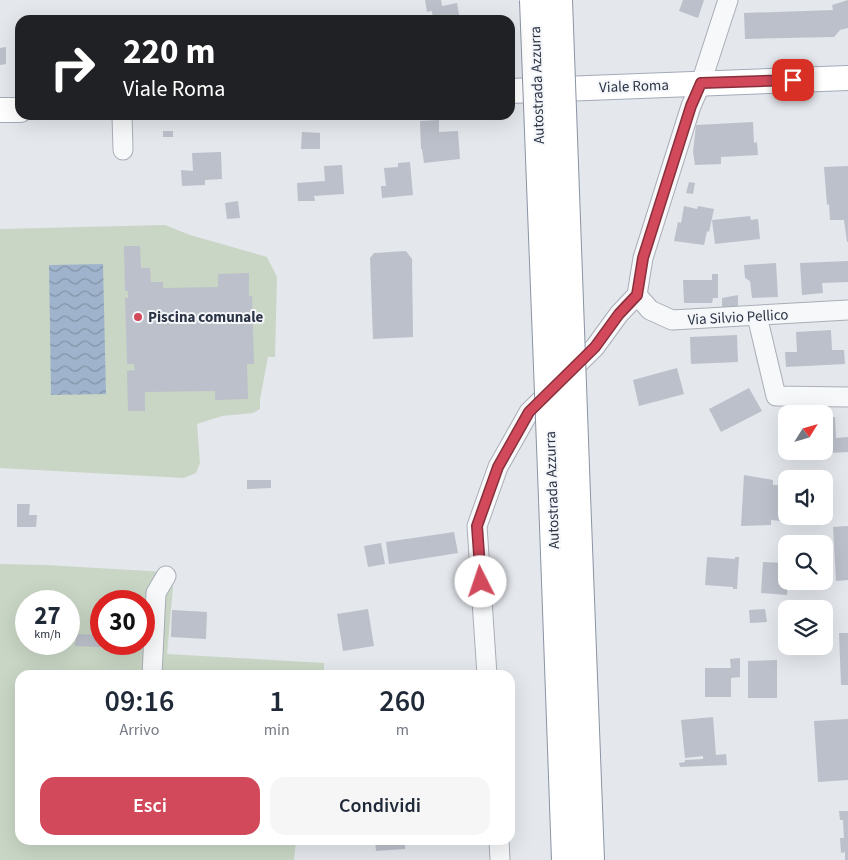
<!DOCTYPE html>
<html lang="it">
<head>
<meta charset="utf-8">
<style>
  body { margin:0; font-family:"Source Sans 3",sans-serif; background:#f6f6f7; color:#1f2937; height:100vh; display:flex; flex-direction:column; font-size:19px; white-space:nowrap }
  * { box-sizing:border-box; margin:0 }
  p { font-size:16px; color:#747a83 }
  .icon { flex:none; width:28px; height:28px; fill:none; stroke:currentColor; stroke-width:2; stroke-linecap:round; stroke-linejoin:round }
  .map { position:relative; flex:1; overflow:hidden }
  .sheet { position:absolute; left:15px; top:670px; width:500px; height:175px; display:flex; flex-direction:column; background:#fff; border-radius:15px; box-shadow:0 5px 20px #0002 }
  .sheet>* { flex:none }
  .hud { position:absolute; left:15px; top:15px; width:500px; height:105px; border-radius:15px; box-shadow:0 5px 20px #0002; background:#202124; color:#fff; overflow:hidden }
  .needle { width:32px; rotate:53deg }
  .tools { position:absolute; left:778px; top:405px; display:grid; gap:10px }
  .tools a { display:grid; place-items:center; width:55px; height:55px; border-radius:10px; background:#fff; box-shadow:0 5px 20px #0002; font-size:25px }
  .speed { position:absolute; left:15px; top:590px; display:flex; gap:10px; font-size:25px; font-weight:700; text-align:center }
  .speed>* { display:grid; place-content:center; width:65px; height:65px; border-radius:50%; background:#fff; box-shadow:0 5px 20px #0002; line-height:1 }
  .speed small { font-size:12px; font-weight:400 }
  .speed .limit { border:8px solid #d22; background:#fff; color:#111 }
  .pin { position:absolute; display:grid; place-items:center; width:42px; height:42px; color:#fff; margin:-21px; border-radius:10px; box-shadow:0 2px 8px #0006 }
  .me { position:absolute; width:55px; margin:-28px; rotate:356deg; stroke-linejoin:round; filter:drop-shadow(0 0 4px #0008) }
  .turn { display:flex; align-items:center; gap:18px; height:105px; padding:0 25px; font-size:22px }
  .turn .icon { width:65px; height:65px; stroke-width:2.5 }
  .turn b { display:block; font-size:35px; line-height:42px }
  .eta { display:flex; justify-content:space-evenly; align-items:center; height:85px; text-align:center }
  .eta b { font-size:30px; font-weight:600; line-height:35px }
  .button { display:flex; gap:10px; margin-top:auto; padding:10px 25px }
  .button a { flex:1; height:58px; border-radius:15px; background:#d1495b; color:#fff; font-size:20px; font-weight:600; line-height:58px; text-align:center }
  .button a+a { background:#f6f6f7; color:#1f2937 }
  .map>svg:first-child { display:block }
  .pitch { fill:#c9d6c5; fill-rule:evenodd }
  .water { fill:url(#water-waves) }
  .building { fill:#bbc0ca }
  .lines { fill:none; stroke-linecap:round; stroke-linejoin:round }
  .minor-casing { stroke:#a9aeb7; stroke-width:21 }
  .major-casing { stroke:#a3abb8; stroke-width:26 }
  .highway-casing { stroke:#8b94a3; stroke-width:30 }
  .minor { stroke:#f7f8fa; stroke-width:19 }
  .major { stroke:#fff; stroke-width:24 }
  .highway { stroke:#fff; stroke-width:28 }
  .highway-bridge-casing { stroke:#8b94a3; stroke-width:30; stroke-linecap:butt }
  .highway-bridge { stroke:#fff; stroke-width:28 }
  .route-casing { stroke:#882f3b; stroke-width:12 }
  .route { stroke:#d1495b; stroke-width:9 }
  .poi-dot { fill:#d1495b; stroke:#f4f6f9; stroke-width:2 }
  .labels { text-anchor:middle; stroke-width:4; stroke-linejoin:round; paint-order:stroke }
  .street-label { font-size:15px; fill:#2b3445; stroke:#f4f6f9 }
  .poi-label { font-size:15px; font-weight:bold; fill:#2b3445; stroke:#f4f6f9; text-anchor:start }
</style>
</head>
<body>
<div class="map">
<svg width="848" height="860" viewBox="0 0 848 860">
  <defs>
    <pattern id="water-waves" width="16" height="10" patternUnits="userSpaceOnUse" patternTransform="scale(1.25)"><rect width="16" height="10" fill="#9fb4cc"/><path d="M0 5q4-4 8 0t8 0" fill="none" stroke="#8293a7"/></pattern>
  </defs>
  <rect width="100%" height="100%" fill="#e4e7ec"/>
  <!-- pitch -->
  <path class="pitch" d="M165,225L190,235L267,257L277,277L275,357H268L260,399V409L253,413L222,416L197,424L200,463L196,473L184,478L0,468V229Z
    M0,564L46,565L165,572L174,576L167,654L324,663V675H20V840H296L294,860H0ZM26,601H69V644H26ZM101,601H144V644H101Z"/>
  <!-- water -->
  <path class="water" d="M103,264L106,394L51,395L49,265Z"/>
  <!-- building -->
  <path class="building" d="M425,0H441L442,6L457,3L460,20H433L432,11L427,12Z
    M683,0H704L698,18L679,11Z
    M848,0V28L840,30L834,37L745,39L744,13L833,10L832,5Z
    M6,47V64L0,65V48Z
    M439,120V132L458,131L460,159L424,163L422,149H421L420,121Z
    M753,122L754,143L757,142L758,155L721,157V164L695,165L693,152L696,125Z
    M163,131H173V137H163Z
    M302,132L320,133V149H301Z
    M221,152L222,179L205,180V185L182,186L181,170L193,171L192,153Z
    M410,162L413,195L382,198L381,186H386L384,168L398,167V163Z
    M342,165L344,194L314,196L315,201H298L297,183L325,181L324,166Z
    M848,166V242H847L844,220H830L829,204L827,205L824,167Z
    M689,182L695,183L693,194L686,193Z
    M238,201L240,218L227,219L225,203Z
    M684,206L697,209L698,206L714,209L709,232L707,231L704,245L674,241L678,222L681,223Z
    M750,216L751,220L758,219L760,239L715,244L712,220Z
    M124,246H140L141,268H150L151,282H163V288L218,287V274L249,273V296H252L254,364H247L248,399L215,400V391L145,392V411H128L127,371L135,370L134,364H127L125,298H128V291H125Z
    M406,251L412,259L413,337L373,339L370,258L374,253Z
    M848,261V282L822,283L823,293L802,295L800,263Z
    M776,263L778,297L752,298L750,281L745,278L744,265Z
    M712,274H718V298H713L712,303H684L683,280H712Z
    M738,295V309H722V298Z
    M831,330L832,350H844L845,364L786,367L785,352H797L796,332Z
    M737,335L738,362L691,364L690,337Z
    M677,368L684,394L639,406L633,380Z
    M749,388L762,411L721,432L709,409Z
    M835,417L836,438L848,437V452L790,455V451H824V418Z
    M744,475L773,480V485H784L782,521L771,520V525L741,526Z
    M247,480H271V488L247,489Z
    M17,504H30L29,515H37L36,527H17Z
    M848,526V580L836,581L833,527Z
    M454,532L458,553L389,564L386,542Z
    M381,543L385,564L368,567L364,546Z
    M707,557L735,559V557H739L737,589H733V587L705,585Z
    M763,562L784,563L783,578H786V581H788L787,595L761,593Z
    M368,609L374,646L343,651L337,614Z
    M765,609L767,622L750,623L749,610Z
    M172,610L207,612L206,639L171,637Z
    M839,633H848V685H841Z
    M76,634L101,635L100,647L75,646Z
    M740,658V677L731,678V697H705V668H731L730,659Z
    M777,660V698H748V661Z
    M713,717L716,755L726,754L727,765L680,767L679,763L685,762V760L703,759V756L685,758L681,720Z
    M848,719V780L818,782L814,721Z
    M839,811H848V860H845V852L841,853L840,838H844L843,820H840Z
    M375,840H405V849L376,851Z"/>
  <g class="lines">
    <defs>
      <path id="minor" d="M122,115L123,150
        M637,295L650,310L672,320L848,310
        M757,316L776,396L848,397
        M152,675L156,593L166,576
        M487,675L477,526L498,467L529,412L595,347L619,314L637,295L643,258L691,106L701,83L728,0
        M499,840L500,860"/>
      <path id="major" d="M510,91L848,78
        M0,110H20"/>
      <path id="highway" d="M576,495L590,860
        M553,498L566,860"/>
    </defs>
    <!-- minor casing -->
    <use href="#minor" class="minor-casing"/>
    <!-- major casing -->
    <use href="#major" class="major-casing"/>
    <!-- highway casing -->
    <use href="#highway" class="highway-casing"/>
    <!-- minor -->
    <use href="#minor" class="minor"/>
    <!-- major -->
    <use href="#major" class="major"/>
    <!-- highway -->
    <use href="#highway" class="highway"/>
    <defs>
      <path id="highway-bridge" d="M534,0L553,498
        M558,0L576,495"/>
    </defs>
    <!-- highway-bridge casing -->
    <use href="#highway-bridge" class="highway-bridge-casing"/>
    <!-- highway-bridge -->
    <use href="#highway-bridge" class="highway-bridge"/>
  </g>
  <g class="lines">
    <defs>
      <path id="route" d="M481,582L477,526L498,467L529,412L595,347L619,314L637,295L643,258L691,106L701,83L793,80"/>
    </defs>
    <!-- route casing -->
    <use href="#route" class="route-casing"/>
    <!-- route -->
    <use href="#route" class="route"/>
  </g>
  <!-- markers -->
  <circle class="poi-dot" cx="138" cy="317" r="5"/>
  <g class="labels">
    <!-- street labels -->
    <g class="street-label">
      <text transform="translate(537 85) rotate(-92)" y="5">Autostrada Azzurra</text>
      <text transform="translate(634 86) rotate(-2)" y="5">Viale Roma</text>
      <text transform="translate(738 317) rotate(-3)" y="5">Via Silvio Pellico</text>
      <text transform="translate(552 490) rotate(-92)" y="5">Autostrada Azzurra</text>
    </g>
    <!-- poi labels -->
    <g class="poi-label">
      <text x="148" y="322">Piscina comunale</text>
    </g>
  </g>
</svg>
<div class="tools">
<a><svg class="needle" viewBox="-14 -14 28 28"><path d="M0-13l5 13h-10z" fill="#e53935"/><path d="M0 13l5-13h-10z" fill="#747a83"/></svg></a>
<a><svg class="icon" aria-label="sound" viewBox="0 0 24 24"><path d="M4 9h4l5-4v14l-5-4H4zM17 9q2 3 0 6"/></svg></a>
<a><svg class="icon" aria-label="search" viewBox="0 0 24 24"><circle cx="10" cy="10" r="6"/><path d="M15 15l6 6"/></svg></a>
<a><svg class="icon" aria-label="layers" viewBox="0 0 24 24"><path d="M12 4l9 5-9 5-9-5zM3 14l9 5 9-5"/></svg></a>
</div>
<div class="speed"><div>27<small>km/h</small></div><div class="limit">30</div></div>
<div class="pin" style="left:793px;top:80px;background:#d93025"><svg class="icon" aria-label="arrive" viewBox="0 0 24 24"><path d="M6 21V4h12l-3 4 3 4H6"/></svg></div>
<svg class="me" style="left:481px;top:582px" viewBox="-20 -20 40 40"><circle r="19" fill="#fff"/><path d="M0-13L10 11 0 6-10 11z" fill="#d1495b"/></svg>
<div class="hud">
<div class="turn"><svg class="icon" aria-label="right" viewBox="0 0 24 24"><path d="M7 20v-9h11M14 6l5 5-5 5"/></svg><div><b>220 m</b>Viale Roma</div></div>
</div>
<section class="sheet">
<div class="eta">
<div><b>09:16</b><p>Arrivo</p></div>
<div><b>1</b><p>min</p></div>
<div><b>260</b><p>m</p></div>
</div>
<div class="button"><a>Esci</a><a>Condividi</a></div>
</section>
</div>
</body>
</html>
